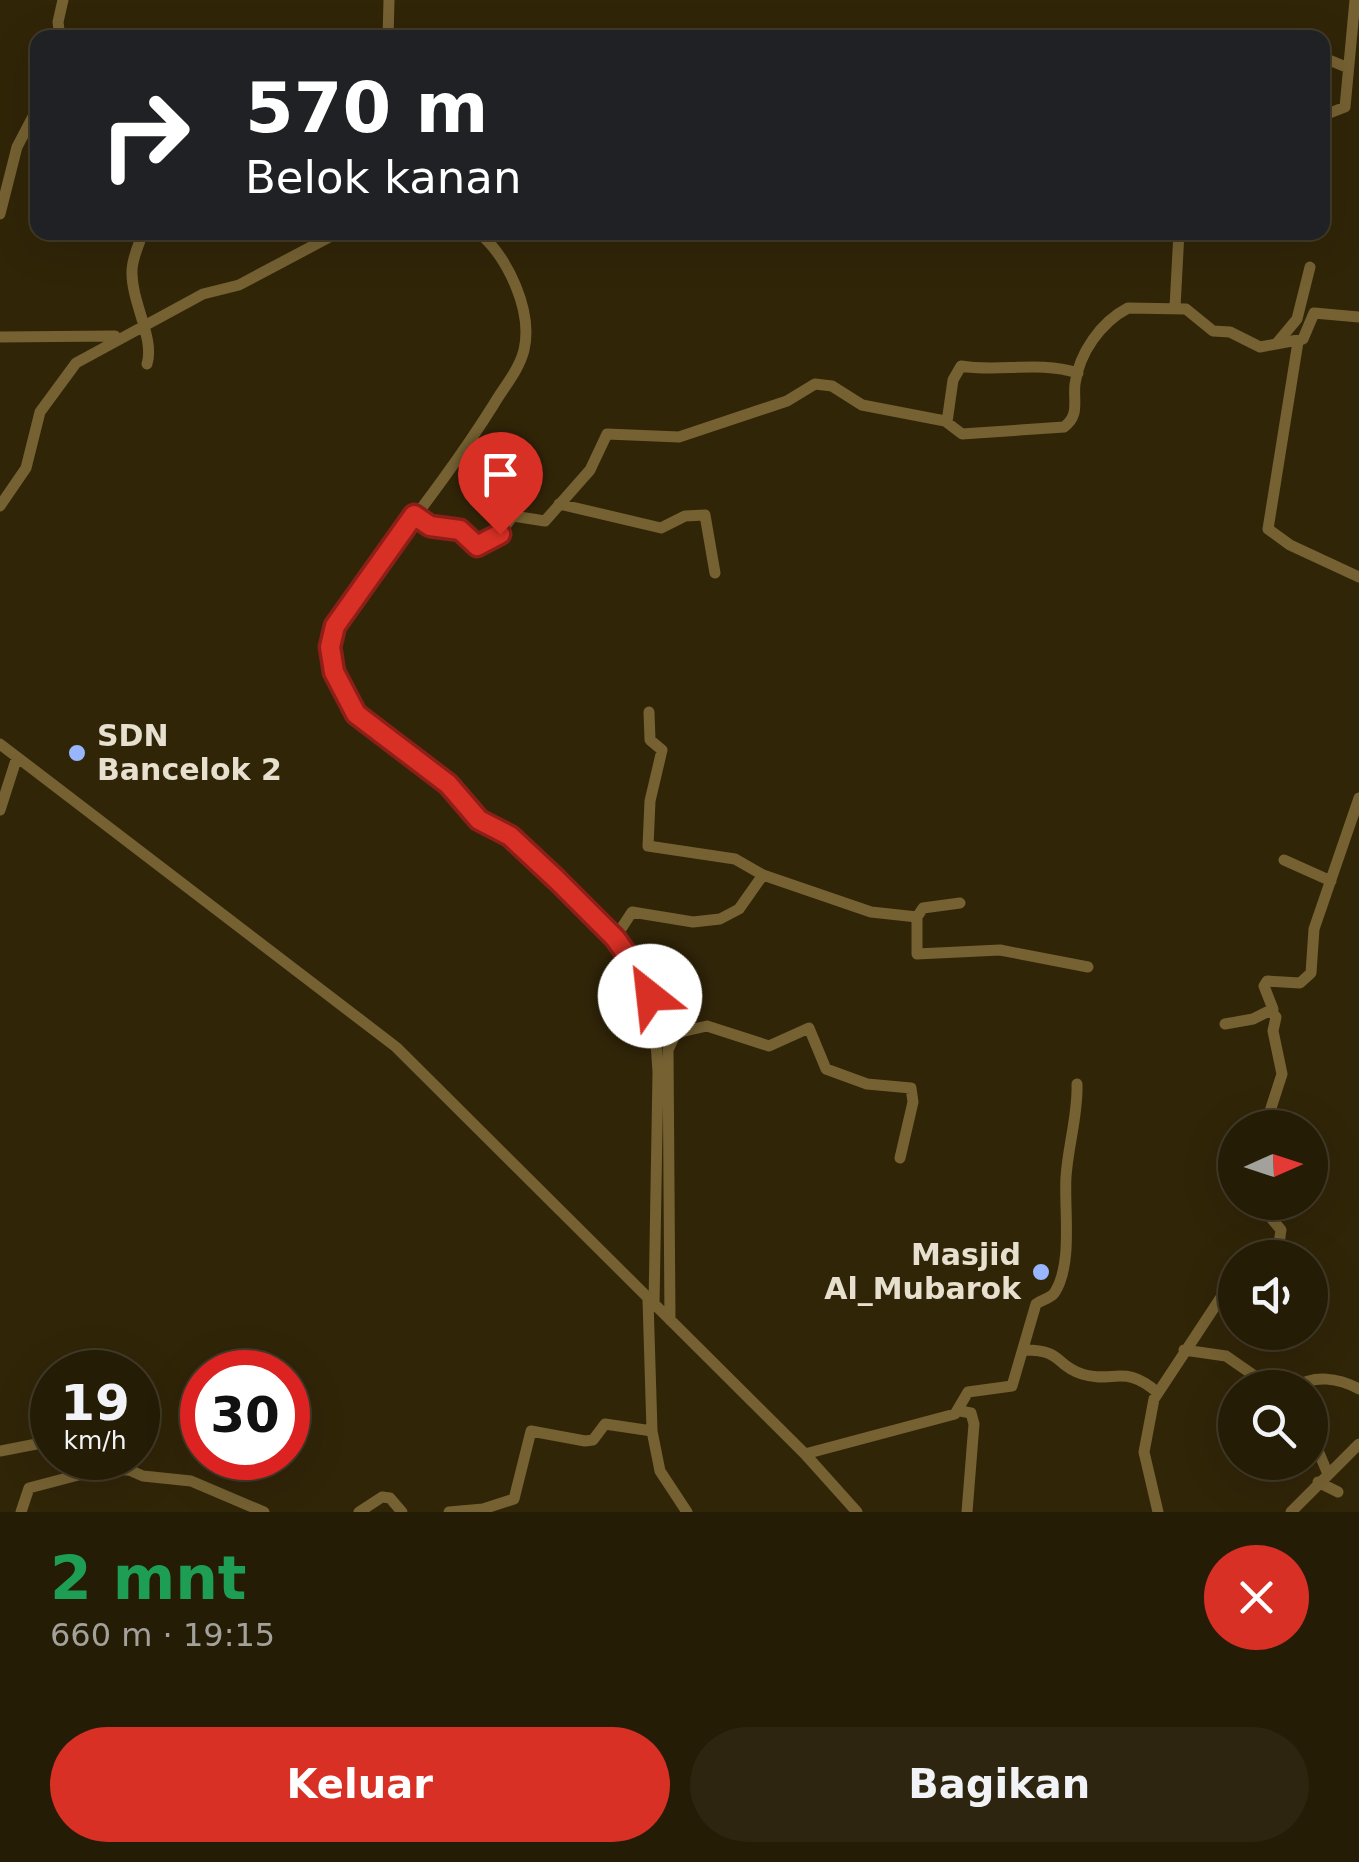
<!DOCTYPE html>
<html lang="id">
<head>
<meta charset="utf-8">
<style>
  body { margin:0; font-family:"DejaVu Sans",sans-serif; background:#2d2510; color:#f1f3f6; height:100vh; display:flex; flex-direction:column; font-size:38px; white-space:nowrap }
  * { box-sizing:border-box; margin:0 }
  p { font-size:32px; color:#a3a19b }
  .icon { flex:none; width:55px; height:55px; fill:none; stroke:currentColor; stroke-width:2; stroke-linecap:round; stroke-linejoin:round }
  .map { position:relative; height:1512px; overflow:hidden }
  .drawer { display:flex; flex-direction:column; background:#251c06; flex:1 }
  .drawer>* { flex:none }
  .banner { position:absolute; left:30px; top:30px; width:1300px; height:210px; border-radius:20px; box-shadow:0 10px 40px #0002,0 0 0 2px #423a28; background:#202124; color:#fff; overflow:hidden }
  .needle { width:65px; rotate:87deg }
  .controls { position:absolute; left:1218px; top:1110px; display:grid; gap:20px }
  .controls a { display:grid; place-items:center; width:110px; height:110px; border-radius:50%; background:#251c06; box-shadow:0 10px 40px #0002,0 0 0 2px #423a28; font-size:50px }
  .speed { position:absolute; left:30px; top:1350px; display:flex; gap:20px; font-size:50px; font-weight:700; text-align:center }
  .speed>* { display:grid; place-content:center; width:130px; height:130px; border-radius:50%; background:#251c06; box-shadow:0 10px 40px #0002,0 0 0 2px #423a28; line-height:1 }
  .speed small { font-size:25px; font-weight:400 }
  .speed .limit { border:15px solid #d22; background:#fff; color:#111 }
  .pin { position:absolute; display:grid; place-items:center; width:85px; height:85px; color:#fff; margin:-102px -42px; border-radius:50% 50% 50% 0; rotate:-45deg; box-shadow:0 0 10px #0007 }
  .pin .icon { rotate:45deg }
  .me { position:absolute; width:110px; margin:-55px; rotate:331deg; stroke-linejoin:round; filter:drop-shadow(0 0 8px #0008) }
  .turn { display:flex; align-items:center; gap:35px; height:210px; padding:0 50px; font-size:45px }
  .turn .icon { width:130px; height:130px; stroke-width:2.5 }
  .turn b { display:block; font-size:70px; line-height:85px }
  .round { display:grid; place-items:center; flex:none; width:105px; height:105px; border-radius:52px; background:#2d2510 }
  .overview { display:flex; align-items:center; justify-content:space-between; height:170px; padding:0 50px }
  h1 { font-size:60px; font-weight:800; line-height:75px; color:#1e9e55 }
  .cta { display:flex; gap:20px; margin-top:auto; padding:20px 50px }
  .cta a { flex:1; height:115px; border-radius:60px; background:#d93025; color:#fff; font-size:40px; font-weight:800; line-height:115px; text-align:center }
  .cta a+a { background:#2d2510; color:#f1f3f6 }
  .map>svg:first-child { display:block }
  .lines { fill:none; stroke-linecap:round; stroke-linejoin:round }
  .minor { stroke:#756132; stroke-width:11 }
  .route-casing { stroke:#8d1f18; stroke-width:25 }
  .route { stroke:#d93025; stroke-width:18 }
  .poi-dot { fill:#98b6fd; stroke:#312508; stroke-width:4 }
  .labels { text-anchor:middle; stroke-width:10; stroke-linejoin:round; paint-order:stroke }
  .poi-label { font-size:30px; font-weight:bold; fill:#e7e0cf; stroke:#312508; text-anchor:start }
</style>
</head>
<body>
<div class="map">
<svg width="1359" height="1512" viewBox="0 0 1359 1512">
  <rect width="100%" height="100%" fill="#312508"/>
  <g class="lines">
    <!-- minor -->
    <path class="minor" d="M60,38L58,22L63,0
      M388,38L389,0
      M1322,57L1346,67
      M1322,116L1345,107L1355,0
      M0,214L17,147L38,107
      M143,232C139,245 132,258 132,271C131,302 155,338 147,364
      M478,232C508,257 533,311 524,350C519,370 504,387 494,404C449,476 395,542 345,610L333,634L331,659L341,692L356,714L448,784L479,820L520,846L615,938L643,977L654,1013L658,1072L654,1305
      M1175,307L1179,232
      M0,337L115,336
      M1298,342L1268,529L1290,545L1359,577
      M1277,343L1297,319L1310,267
      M947,422L953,380L961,366C999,373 1037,360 1078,373
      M559,504L661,528L685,516L705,515L715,573
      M0,506L26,468L40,412L76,363L203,294L239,285L339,232
      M414,515L431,526L460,530L473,545C495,548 502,529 513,516L545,521L590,470L607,434L679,437L787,401L815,384L832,386L862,405L945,421L962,434L1064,427C1080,415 1073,402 1075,384C1079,353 1101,322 1128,308L1186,309L1213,331L1230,332L1260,347L1303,339L1314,313L1359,317
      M649,712L650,740L662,750L650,801L648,846L735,859L763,875
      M0,744L396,1047L805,1454L857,1512
      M0,810L17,757
      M1284,860L1331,881
      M960,903L923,908L917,917V954L1000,950L1088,967
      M615,938L632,912L693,922L720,919L739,909L763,875L871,912L917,917
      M1271,1011L1276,1017L1273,1031L1282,1074L1271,1108L1280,1128
      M1225,1024L1253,1019L1273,1009L1264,986L1267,981L1300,983L1311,973L1314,929L1359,798
      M1258,1202L1281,1230L1278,1250L1261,1258
      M670,1320L668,1050L676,1033L707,1026L769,1046L809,1028L826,1069L867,1084L911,1088L913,1102L900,1158
      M1025,1350C1064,1350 1055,1366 1082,1374C1114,1384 1124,1363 1158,1393
      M1184,1350L1226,1356L1272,1388
      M1294,1388C1314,1374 1339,1378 1359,1389
      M960,1411L971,1413L974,1424L967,1512
      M652,1431L660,1471L687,1512
      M1310,1431L1327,1472
      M0,1451L52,1441
      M805,1454L955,1414L968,1392L1012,1386L1036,1304C1042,1299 1051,1299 1055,1292C1073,1263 1064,1210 1066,1177C1068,1145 1078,1116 1077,1084
      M119,1458L122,1467L143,1476L191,1481L264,1512
      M1318,1482L1338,1492
      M21,1512L29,1488L105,1468L126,1470
      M359,1512L382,1497L390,1498L402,1512
      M449,1512L483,1509L514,1499L531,1431L585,1441L593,1440L605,1424L652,1431L648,1300
      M1158,1512L1144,1452L1154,1399L1235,1276
      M1291,1512L1359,1444"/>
  </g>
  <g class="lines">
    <defs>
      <path id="route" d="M500,534L477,546L460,530L430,526L414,515L335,626L330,647L334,672L356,714L448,784L479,820L510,836L557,880L615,938L643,977L650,996"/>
    </defs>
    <!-- route casing -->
    <use href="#route" class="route-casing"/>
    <!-- route -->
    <use href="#route" class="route"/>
  </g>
  <!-- markers -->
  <g class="poi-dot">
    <circle cx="77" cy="753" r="10"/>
    <circle cx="1041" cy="1272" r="10"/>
  </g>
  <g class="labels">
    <!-- poi labels -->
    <g class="poi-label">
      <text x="97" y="746">SDN<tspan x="97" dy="34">Bancelok 2</tspan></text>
      <text x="1021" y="1265" text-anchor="end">Masjid<tspan x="1021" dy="34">Al_Mubarok</tspan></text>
    </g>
  </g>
</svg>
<div class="controls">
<a><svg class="needle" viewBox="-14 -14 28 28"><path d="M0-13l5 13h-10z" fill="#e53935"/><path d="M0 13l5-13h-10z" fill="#a3a19b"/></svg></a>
<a><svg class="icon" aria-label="sound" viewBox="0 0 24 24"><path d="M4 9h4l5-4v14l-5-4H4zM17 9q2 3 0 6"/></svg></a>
<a><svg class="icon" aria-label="search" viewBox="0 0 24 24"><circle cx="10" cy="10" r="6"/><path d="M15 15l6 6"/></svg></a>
</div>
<div class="speed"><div>19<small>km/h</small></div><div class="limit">30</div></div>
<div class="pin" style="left:500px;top:534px;background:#d93025"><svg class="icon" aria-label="arrive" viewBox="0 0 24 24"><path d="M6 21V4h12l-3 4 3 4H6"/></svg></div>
<svg class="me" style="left:650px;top:996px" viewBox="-20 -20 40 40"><circle r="19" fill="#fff"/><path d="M0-13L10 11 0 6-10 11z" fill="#d93025"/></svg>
<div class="banner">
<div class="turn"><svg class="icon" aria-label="right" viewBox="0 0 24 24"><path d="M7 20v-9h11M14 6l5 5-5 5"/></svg><div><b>570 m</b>Belok kanan</div></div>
</div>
</div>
<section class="drawer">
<div class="overview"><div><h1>2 mnt</h1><p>660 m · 19:15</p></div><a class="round" style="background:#d93025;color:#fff"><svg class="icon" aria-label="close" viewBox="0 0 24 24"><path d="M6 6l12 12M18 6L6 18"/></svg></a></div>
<div class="cta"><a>Keluar</a><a>Bagikan</a></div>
</section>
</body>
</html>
